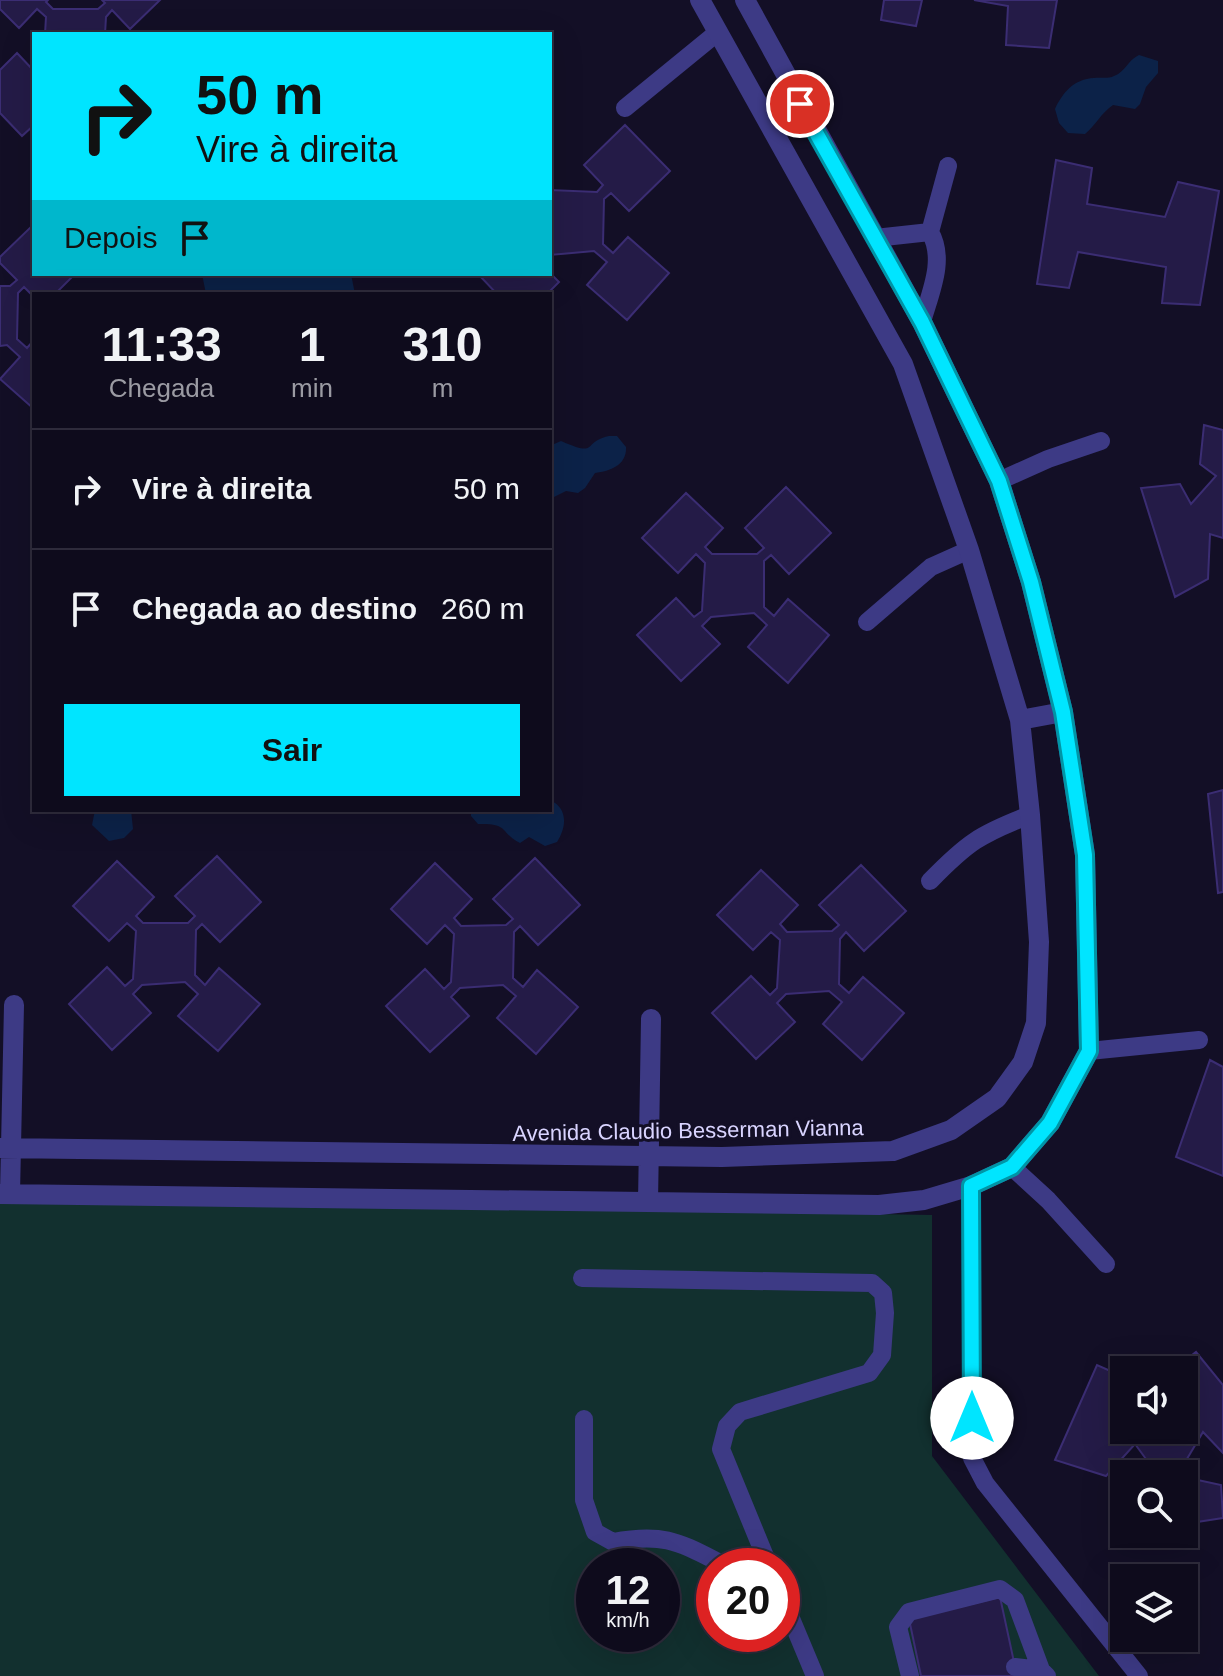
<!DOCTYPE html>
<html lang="pt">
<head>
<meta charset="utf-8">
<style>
  body { margin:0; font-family:Helvetica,sans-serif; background:#171425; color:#f1f3f6; height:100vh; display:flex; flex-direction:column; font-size:30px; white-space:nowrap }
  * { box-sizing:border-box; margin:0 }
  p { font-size:26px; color:#9b9ba3 }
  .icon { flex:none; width:44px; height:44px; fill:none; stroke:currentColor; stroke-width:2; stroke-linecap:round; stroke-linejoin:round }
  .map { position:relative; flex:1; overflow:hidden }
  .side { position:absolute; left:32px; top:292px; width:520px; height:520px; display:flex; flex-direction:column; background:#0e0b1c; border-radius:0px; box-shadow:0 8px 32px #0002,0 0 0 2px #2e2b3b }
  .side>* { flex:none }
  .banner { position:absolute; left:32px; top:32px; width:520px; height:244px; border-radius:0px; box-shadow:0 8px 32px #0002,0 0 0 2px #2e2b3b; background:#00e5ff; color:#111; overflow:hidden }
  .buttons { position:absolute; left:1110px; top:1356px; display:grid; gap:16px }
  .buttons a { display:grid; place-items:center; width:88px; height:88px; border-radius:0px; background:#0e0b1c; box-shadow:0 8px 32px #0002,0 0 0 2px #2e2b3b; font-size:40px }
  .speed { position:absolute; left:576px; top:1548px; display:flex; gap:16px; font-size:40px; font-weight:700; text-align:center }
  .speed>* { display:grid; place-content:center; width:104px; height:104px; border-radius:50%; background:#0e0b1c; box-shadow:0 8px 32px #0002,0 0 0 2px #2e2b3b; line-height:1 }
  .speed small { font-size:20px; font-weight:400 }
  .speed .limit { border:12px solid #d22; background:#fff; color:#111 }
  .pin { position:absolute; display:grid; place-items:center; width:68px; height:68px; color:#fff; margin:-34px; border:4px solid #fff; border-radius:50%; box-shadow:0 2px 8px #0007 }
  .me { position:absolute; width:88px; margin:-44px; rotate:0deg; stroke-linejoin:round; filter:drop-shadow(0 0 6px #0008) }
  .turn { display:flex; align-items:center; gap:28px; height:168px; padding:0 32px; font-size:36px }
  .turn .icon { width:104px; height:104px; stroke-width:2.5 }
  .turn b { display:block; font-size:56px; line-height:68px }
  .then { display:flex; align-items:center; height:76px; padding:0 32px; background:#0003; gap:16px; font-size:30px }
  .eta { display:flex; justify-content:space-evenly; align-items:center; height:136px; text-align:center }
  .eta b { font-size:48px; font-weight:700; line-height:56px }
  .action { display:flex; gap:16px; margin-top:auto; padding:16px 32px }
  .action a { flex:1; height:92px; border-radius:0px; background:#00e5ff; color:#111; font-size:32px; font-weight:700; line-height:92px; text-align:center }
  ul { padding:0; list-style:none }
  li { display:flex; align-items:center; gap:24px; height:120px; padding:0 32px; border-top:2px solid #2e2b3b }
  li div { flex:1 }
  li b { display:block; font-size:30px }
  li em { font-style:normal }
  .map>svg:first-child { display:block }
  .green { fill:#12302f; fill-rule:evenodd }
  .water { fill:#0c2248 }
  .building { fill:#241b47; stroke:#3b2d73; stroke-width:2 }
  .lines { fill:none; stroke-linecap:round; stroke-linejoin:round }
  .service { stroke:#3d3a85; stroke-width:18 }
  .minor { stroke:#3d3a85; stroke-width:20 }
  .route-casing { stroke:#0095a6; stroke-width:20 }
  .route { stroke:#00e5ff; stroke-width:14 }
  .labels { text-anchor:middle; stroke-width:6; stroke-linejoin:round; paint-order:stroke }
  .street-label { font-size:22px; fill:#d9d4ff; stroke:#130f26 }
</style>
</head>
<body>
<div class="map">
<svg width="1223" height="1676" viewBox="0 0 1223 1676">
  <rect width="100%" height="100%" fill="#130f26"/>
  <!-- green -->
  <path class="green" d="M0,1199L932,1215V1456L1099,1676H0ZM594,1566H662V1634H594ZM714,1566H782V1634H714Z"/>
  <!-- water -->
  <path class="water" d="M1139,55L1158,61V73L1146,87L1140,104L1135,109L1113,105C1101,113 1096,125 1085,134L1068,133L1059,123L1055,109C1063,92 1074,79 1094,78C1101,77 1108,79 1114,76C1125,72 1128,60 1139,55Z
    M202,274H351L355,294H206Z
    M609,436H617L626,447C627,465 611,471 595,473L585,488L578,493L566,491L550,499L552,445L561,441C600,458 581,442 609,436Z
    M550,800C569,809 566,828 557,842L545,846L529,837L520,843C499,832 510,823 478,824L471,816V810H550Z
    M95,810H131L133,829L124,838L109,841L92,825Z"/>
  <!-- building -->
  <path class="building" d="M0,0H48L46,2L53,9H98L105,3L102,0H160L130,29L112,10L106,17L105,34H45L46,17L37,9L19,28L0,9Z
    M884,0H922L916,26L881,20Z
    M974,0H1057L1049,48L1006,45L1008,6Z
    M17,53L34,71V125L22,136L0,113V70Z
    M625,125L670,171L629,211L611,193L604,199L603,244L613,253L628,237L669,273L627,320L587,285L607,262L594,251L550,255V190L597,192L603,185L584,165Z
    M1056,160L1092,168L1087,204L1165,217L1178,182L1219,191L1200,305L1162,303L1166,267L1078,252L1069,288L1037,284Z
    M34,224V274H75L55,294H34V297L24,287L18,293L17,339L27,348L34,340V409L0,379L20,357L7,345L0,346V286H10L17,280L0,263V257Z
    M550,273L559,282L547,294H497L478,274Z
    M1204,425L1223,430V538L1210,534L1208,579L1175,597L1141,488L1180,484L1191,504L1216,476L1200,464Z
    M786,487L831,533L789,574L771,555L764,561V607L774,616L788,599L829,635L788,683L748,647L767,625L754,613L711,617L702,626L720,644L681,681L637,635L676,598L694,617L702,611L705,563L696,554L678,573L642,538L686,493L723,528L705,547L712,554H757L764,548L745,528Z
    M1223,790V892L1218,893L1208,794Z
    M217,856L261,902L220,942L202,924L196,930L195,975L205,985L219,968L260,1004L218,1051L178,1016L198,994L185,982L142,985L133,994L151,1013L112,1050L69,1004L107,967L125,986L133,979L136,931L127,923L109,941L73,906L117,861L154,897L136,916L143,923H188L195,916L175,896Z
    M535,858L580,905L538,945L520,926L514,932L513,978L523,987L537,970L578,1007L536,1054L497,1018L516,996L503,985L460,988L451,997L469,1016L430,1052L386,1006L425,969L444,989L451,982L454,934L445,925L427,944L391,909L435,863L472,899L454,918L461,926L506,925L513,919L493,899Z
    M861,865L906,911L864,951L846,932L840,939L839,984L849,993L863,977L904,1013L862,1060L823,1024L842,1002L829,991L786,994L777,1003L795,1022L756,1059L712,1013L751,976L770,995L777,988L780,940L771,932L753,950L717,915L761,870L798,905L780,924L787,932L832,931L839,925L819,905Z
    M1210,1060L1223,1067V1176L1176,1157Z
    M1196,1352L1223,1385V1453L1203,1432L1178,1474H1157L1135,1444L1106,1476L1055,1460L1097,1365L1124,1377V1430H1184V1417L1191,1415L1184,1404V1370H1173Z
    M1184,1477L1221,1485L1223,1518L1184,1524Z
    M1000,1597L1017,1676H921L909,1619Z"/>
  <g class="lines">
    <!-- service -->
    <path class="service" d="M625,108L718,32
      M875,238L930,232
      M922,322C930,293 946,260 930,232L948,166
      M999,481L1048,459L1101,441
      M867,622L931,567L969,550
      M930,881C967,843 980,834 1030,815
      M1089,1051L1199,1040
      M1012,1167L1048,1200L1106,1264
      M971,1186L972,1458L985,1483L1139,1676
      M582,1278L872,1283L883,1293L885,1313L882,1355L869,1373L740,1412L727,1426L721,1449L769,1566
      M584,1419V1500L595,1532L613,1542C666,1532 680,1543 726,1566
      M782,1597L815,1676
      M1015,1667L1041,1670L1047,1676
      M910,1676L898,1627L909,1612L1000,1589L1015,1600L1041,1670"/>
    <!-- minor -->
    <path class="minor" d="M1020,720L1063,712
      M0,1148L722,1157L893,1151L951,1130L997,1098L1023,1062L1036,1023L1039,942L1030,815L1020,720L969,550L903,364L700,0
      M0,1194L879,1205L924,1200L971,1186L1012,1167L1050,1123L1089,1051L1085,855L1063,712L1031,582L999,481L922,322L745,0
      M10,1194L14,1005
      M648,1202L651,1019"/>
  </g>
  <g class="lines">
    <defs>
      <path id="route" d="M800,104L922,322L999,481L1031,582L1063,712L1085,855L1089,1051L1050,1123L1012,1167L971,1186L972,1418"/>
    </defs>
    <!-- route casing -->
    <use href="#route" class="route-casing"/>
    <!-- route -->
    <use href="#route" class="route"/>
  </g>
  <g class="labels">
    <!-- street labels -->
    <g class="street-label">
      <text transform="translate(688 1130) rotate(-1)" y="8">Avenida Claudio Besserman Vianna</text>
    </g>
  </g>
</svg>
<div class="buttons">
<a><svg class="icon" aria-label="sound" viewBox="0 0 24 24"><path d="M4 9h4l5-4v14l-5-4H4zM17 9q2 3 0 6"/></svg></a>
<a><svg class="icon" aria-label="search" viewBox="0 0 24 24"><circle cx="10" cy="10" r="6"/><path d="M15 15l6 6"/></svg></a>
<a><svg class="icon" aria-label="layers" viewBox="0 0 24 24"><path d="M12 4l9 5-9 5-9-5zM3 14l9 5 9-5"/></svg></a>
</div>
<div class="speed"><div>12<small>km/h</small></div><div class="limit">20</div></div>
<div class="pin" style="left:800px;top:104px;background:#d93025"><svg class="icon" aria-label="arrive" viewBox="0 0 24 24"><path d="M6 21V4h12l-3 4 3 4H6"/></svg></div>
<svg class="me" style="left:972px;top:1418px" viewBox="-20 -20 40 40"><circle r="19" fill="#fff"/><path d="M0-13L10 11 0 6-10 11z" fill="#00e5ff"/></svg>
<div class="banner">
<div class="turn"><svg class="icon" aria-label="right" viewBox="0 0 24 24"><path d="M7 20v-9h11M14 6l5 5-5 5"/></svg><div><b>50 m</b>Vire à direita</div></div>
<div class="then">Depois<svg class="icon" aria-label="arrive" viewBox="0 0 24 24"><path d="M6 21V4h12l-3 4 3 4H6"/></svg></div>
</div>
<section class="side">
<div class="eta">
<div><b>11:33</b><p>Chegada</p></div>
<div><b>1</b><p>min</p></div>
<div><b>310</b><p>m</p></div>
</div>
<ul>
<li><svg class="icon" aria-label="right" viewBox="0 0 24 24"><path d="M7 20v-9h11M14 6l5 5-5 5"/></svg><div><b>Vire à direita</b></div><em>50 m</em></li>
<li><svg class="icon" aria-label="arrive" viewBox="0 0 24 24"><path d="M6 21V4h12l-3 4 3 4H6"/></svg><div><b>Chegada ao destino</b></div><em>260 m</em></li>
</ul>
<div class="action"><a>Sair</a></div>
</section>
</div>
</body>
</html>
